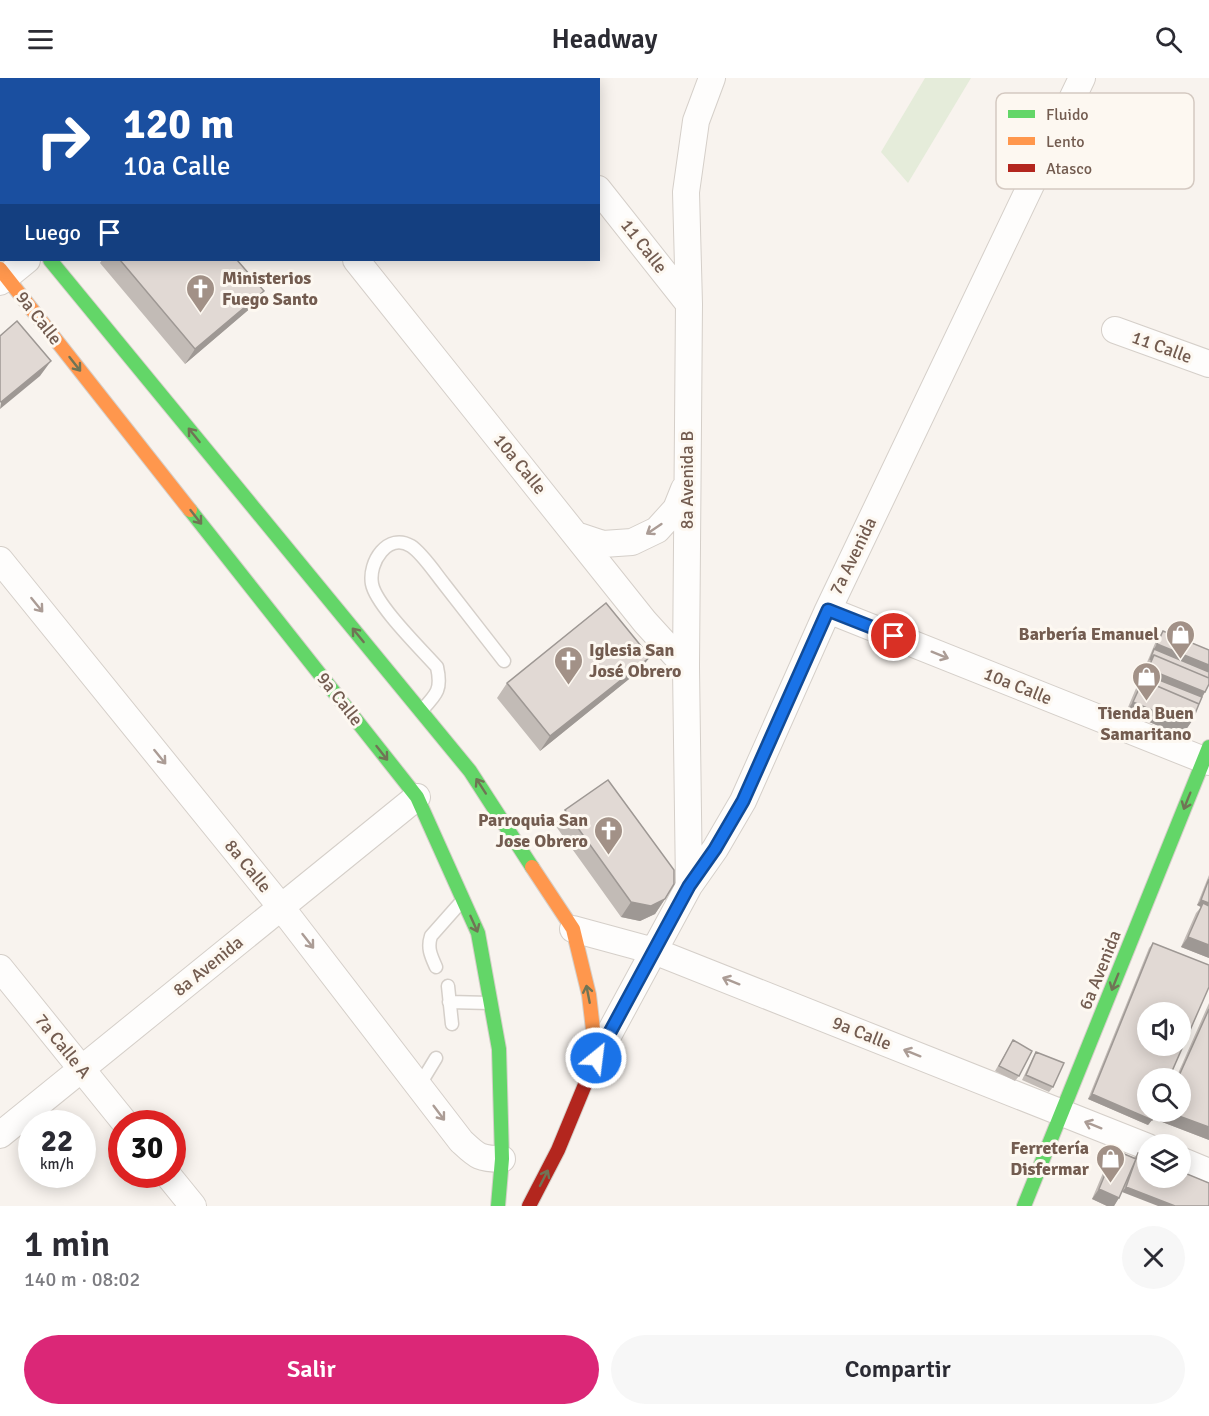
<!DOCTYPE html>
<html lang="es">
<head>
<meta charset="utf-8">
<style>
  body { margin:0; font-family:Signika,sans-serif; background:#f7f7f7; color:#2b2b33; height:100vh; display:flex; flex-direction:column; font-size:22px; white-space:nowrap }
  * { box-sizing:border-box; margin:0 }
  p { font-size:20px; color:#7c7c81 }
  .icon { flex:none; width:33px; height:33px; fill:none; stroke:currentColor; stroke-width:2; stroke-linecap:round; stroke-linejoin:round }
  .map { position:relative; height:1128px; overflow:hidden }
  .drawer { display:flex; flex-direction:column; background:#fff; flex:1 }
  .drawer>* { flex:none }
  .hud { position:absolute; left:0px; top:0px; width:600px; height:183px; box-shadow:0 3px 15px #0003; background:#1a4fa0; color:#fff; overflow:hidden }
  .fabs { position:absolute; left:1137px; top:924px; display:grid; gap:12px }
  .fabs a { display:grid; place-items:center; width:54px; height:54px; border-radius:50%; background:#fff; box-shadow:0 3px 15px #0003; font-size:30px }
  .speed { position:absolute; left:18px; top:1032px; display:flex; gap:12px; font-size:30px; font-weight:700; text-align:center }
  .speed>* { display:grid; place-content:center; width:78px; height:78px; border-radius:50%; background:#fff; box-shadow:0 3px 15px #0003; line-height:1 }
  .speed small { font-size:15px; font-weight:400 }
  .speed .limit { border:9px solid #d22; background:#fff; color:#111 }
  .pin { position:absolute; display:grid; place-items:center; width:51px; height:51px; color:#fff; margin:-26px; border:3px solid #fff; border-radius:50%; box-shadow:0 2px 6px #0007 }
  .me { position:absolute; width:66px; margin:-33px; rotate:29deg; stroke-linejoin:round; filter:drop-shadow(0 0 4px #0008) }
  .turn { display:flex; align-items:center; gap:21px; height:126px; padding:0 24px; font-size:27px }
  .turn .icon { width:78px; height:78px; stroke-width:2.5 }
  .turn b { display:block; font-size:42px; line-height:51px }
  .then { display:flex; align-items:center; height:57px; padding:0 24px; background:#0003; gap:12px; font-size:22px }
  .round { display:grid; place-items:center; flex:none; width:63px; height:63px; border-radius:32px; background:#f7f7f7 }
  .headline { display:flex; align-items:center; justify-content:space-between; height:102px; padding:0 24px }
  h1 { font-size:36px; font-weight:600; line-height:45px }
  .button { display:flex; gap:12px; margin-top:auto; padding:12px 24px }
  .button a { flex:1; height:69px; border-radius:36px; background:#db2777; color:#fff; font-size:24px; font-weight:600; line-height:69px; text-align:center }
  .button a+a { background:#f7f7f7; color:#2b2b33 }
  header { display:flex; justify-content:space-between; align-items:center; height:78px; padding:0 24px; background:#fff; font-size:27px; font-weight:600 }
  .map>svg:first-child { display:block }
  .green { fill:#e5ecda }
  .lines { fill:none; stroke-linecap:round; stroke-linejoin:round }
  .lane-casing { stroke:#d5cfc9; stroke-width:15 }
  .street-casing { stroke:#d5cfc9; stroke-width:28 }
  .fast-casing { stroke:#d5cfc9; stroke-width:16 }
  .slow-casing { stroke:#d5cfc9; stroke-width:16 }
  .jam-casing { stroke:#d5cfc9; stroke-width:16 }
  .lane { stroke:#fefdfc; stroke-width:12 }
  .street { stroke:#fefdfc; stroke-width:26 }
  .fast { stroke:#63d668; stroke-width:14 }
  .slow { stroke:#ff974d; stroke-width:14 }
  .jam { stroke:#b3261e; stroke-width:14 }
  .wall { fill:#c2bbb6 }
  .shaded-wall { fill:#9e9894 }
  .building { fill:#e1d9d4; stroke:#9e9894; stroke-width:1.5; fill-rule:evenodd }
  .oneway { stroke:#707455 }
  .oneway2 { stroke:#ab9c95 }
  .route-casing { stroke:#114b97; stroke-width:15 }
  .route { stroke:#1a73e8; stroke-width:10 }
  .labels { text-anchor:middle; stroke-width:6; stroke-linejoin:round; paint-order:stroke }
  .street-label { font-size:18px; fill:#735c50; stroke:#fdf8f1 }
  .poi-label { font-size:18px; font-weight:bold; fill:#735c50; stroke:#fdf8f1; text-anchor:end }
  .key { fill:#fdf8f1; stroke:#d4c9c1; stroke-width:1.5 }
  .key-label { font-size:16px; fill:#735c50 }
</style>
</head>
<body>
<header><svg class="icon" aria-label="menu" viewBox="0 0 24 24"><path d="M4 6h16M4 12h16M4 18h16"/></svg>Headway<svg class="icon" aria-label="search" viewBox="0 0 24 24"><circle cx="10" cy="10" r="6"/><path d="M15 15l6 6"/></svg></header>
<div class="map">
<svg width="1209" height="1128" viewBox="0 0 1209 1128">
  <rect width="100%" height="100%" fill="#f8f3ee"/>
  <!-- green -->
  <path class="green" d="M925,0H971L908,105L881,74Z"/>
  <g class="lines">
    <defs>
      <path id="lane" d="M422,632C437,616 442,611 437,589C421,571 376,527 372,506C368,484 388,454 411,468C422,475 436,496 444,506C464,532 484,557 504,583
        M436,889C431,878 427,870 431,858L462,823
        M448,908L452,946
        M449,924L490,925
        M419,1008L436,980"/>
      <path id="street" d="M210,0L211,2
        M509,0L510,2
        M598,111L689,226
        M356,182L645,544L686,589
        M0,204L27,182
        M1115,252L1209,286
        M576,457L603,466L632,464L657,452L676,431L684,411
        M0,482L281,829L461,1063C477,1078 479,1081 502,1081
        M828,532L1209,684
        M689,808L686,589L689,226L686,114L696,43L712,0
        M573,851L654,873L1148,1069
        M0,890L126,1046
        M596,980L689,808L715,771L743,723L828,532L1082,0
        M0,1057L417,719
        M1180,1082L1209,1094
        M167,1096L193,1128"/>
      <path id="fast" d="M0,121L2,123
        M50,182L470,693L532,789
        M190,432L417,719L478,855L499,971L502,1081L498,1128
        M1024,1128L1209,669"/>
      <path id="slow" d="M0,191L190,432
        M532,789L573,851L589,917L594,960"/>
      <path id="jam" d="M529,1128L558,1072L596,980L594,960"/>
    </defs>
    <!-- lane casing -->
    <use href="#lane" class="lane-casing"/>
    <!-- street casing -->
    <use href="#street" class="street-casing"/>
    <!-- fast casing -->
    <use href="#fast" class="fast-casing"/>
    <!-- slow casing -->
    <use href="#slow" class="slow-casing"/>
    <!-- jam casing -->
    <use href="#jam" class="jam-casing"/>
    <!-- lane -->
    <use href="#lane" class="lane"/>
    <!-- street -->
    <use href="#street" class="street"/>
    <!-- fast -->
    <use href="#fast" class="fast"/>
    <!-- slow -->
    <use href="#slow" class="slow"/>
    <!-- jam -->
    <use href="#jam" class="jam"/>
  </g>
  <!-- wall -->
  <path class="wall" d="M102,182H237L253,228L185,286L100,185Z
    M1163,553L1205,614L1199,626L1192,643L1185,653L1175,655L1126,634L1156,563Z
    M639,593L540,673L497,620L507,605Z
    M565,732L665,821L655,836L640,843L621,839L555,747Z
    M1209,797V880L1181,869L1196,835L1201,829L1197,827Z
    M1153,865L1152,1042L1148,1047L1088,1021L1149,870Z
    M1209,925V1062L1157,1042L1161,1034H1180V1000H1176Z
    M1013,962L1019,998L1015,1003L995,993Z
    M1036,974L1053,1009L1049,1014L1022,1002L1033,979Z
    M1115,1072L1134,1080L1138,1075L1209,1105L1122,1114L1114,1128H1107L1092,1121L1108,1083Z"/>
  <!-- shaded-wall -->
  <path class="shaded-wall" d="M264,213L253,228L185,286L195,271Z
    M51,283L40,298L0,331L1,324Z
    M1157,566L1209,587V599L1154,571Z
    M650,579L639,593L540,673L550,658Z
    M1148,591L1205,614L1198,625L1144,596L1141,601Z
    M1133,624L1192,643L1185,653L1175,655L1126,634Z
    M665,821L655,836L640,843L621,839L631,824Z
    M1201,822L1209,825V832L1203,825L1201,829L1197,827Z
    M1188,859L1209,867V880L1181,869Z
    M1092,1016L1152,1042L1148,1047L1088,1021Z
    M1163,1034H1168L1209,1049V1062L1157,1042Z
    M1126,1109L1175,1128H1158L1122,1114Z
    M1099,1111L1119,1120L1114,1128H1107L1092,1121Z"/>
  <!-- building -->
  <path class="building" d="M120,182H237L264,213L195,271Z
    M17,243L51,283L1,324L0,323V258Z
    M606,525L650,579L550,658L507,605Z
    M1163,553L1209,572V587L1157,566Z
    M1154,571L1209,594V600L1154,577L1150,582Z
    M1154,577L1209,600V606L1205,614L1148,591Z
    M1144,596L1202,619L1199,626L1143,602L1139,607Z
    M1143,602L1199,626L1192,643L1182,645L1133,624Z
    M608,702L674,792V806L665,821L651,828L631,824L565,732Z
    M1209,801V825L1201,822Z
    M1203,825L1209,828V867L1188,859Z
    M1153,865L1209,887V909L1169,1000H1148V1034H1155L1152,1042L1092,1016ZM1148,934H1180V968H1148Z
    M1209,931V1049L1168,1034H1180V1000H1178Z
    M1013,962L1032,973L1019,998L999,988Z
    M1036,974L1064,985L1053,1009L1026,997Z
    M1115,1072L1136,1081L1119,1120L1099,1111Z
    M1138,1075L1148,1079V1100H1180V1093L1209,1105V1128H1175L1126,1109Z"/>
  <!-- one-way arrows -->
  <defs><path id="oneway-shaft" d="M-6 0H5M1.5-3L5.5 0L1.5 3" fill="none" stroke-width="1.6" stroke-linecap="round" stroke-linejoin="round" transform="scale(1.5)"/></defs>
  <g class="oneway">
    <use href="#oneway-shaft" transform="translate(75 286) rotate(52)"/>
    <use href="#oneway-shaft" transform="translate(194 357) rotate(-129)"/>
    <use href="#oneway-shaft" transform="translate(196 439) rotate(52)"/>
    <use href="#oneway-shaft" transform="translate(358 557) rotate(-129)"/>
    <use href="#oneway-shaft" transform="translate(382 675) rotate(52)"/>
    <use href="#oneway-shaft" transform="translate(481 708) rotate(-123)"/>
    <use href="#oneway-shaft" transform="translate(1187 723) rotate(112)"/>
    <use href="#oneway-shaft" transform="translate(474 846) rotate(66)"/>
    <use href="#oneway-shaft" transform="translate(1115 904) rotate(112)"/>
    <use href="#oneway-shaft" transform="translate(588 916) rotate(-101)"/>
    <use href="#oneway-shaft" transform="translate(544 1100) rotate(-63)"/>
  </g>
  <g class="oneway2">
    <use href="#oneway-shaft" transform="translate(654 451) rotate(146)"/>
    <use href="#oneway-shaft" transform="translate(37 527) rotate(51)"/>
    <use href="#oneway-shaft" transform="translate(940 577) rotate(22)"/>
    <use href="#oneway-shaft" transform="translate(160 679) rotate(51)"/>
    <use href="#oneway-shaft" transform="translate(308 863) rotate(52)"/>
    <use href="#oneway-shaft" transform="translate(731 903) rotate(-158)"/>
    <use href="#oneway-shaft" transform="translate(912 975) rotate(-158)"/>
    <use href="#oneway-shaft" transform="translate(439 1035) rotate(53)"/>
    <use href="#oneway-shaft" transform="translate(1093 1047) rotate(-158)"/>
  </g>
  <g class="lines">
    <defs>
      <path id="route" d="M596,980L689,808L715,771L743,723L828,532L894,558"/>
    </defs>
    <!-- route casing -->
    <use href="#route" class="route-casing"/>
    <!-- route -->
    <use href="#route" class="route"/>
  </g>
  <!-- icons -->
  <defs>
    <symbol id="church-pin" viewBox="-11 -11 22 30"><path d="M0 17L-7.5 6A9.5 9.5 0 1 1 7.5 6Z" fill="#a29187" stroke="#fdf8f1"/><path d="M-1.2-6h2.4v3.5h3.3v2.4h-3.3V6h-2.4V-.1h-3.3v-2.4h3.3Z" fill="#fff"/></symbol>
    <symbol id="shop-pin" viewBox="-11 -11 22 30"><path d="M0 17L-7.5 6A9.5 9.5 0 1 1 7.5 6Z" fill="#a29187" stroke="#fdf8f1"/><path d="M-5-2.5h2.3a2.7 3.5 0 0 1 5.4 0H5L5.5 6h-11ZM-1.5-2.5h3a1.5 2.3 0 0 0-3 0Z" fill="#fff"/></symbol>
  </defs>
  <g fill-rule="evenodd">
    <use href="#church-pin" x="184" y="194" width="33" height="45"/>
    <use href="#shop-pin" x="1164" y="540" width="33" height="45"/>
    <use href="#church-pin" x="552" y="566" width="33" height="45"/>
    <use href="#shop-pin" x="1130" y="582" width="33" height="45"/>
    <use href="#church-pin" x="592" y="736" width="33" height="45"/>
    <use href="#shop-pin" x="1094" y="1064" width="33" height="45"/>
  </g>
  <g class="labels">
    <!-- street labels -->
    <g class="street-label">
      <text transform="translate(644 168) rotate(52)" y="6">11 Calle</text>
      <text transform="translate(39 240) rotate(52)" y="6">9a Calle</text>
      <text transform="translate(1162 269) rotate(20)" y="6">11 Calle</text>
      <text transform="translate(520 386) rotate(51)" y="6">10a Calle</text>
      <text transform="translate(687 402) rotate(-90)" y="6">8a Avenida B</text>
      <text transform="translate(853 478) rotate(-64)" y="6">7a Avenida</text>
      <text transform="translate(1018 608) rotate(22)" y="6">10a Calle</text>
      <text transform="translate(340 621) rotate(52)" y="6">9a Calle</text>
      <text transform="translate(248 788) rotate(51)" y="6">8a Calle</text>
      <text transform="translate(208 888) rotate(-39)" y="6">8a Avenida</text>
      <text transform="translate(1100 892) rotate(-68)" y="6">6a Avenida</text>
      <text transform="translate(862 955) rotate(22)" y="6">9a Calle</text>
      <text transform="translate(63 968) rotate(51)" y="6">7a Calle A</text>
    </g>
    <!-- poi labels -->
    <g class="poi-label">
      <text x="222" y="206" text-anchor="start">Ministerios<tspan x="222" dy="21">Fuego Santo</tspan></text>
      <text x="1159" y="562">Barbería Emanuel</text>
      <text x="589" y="578" text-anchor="start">Iglesia San<tspan x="589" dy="21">José Obrero</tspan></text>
      <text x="1146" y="641" text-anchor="middle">Tienda Buen<tspan x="1146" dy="21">Samaritano</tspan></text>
      <text x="588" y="748">Parroquia San<tspan x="588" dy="21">Jose Obrero</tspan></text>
      <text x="1089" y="1076">Ferretería<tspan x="1089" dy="21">Disfermar</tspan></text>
    </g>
  </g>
  <!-- legend -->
  <rect x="996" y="15" width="198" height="96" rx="9" class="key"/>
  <rect x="1008" y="32" width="27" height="8" fill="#63d668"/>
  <rect x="1008" y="59" width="27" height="8" fill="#ff974d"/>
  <rect x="1008" y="86" width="27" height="8" fill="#b3261e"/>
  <g class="key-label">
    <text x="1046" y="42">Fluido</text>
    <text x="1046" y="69">Lento</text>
    <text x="1046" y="96">Atasco</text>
  </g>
</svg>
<div class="fabs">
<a><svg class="icon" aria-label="sound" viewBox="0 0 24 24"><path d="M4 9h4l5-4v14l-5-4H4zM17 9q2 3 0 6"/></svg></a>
<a><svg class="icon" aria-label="search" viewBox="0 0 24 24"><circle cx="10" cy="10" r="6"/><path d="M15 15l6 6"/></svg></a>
<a><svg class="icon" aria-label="layers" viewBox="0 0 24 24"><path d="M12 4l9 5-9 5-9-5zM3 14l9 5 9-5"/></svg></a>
</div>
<div class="speed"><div>22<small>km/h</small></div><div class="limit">30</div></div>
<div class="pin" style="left:894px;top:558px;background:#d93025"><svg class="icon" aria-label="arrive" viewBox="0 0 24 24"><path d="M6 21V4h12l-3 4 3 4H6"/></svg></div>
<svg class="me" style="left:596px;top:980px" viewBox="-20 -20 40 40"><circle r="17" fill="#1a73e8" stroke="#fff" stroke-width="3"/><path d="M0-11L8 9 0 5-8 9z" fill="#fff"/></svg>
<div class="hud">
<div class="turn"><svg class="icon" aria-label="right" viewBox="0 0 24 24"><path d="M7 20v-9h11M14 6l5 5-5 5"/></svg><div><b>120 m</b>10a Calle</div></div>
<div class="then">Luego<svg class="icon" aria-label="arrive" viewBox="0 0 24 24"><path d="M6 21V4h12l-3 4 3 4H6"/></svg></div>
</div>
</div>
<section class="drawer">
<div class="headline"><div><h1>1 min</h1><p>140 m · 08:02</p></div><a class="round"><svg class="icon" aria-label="close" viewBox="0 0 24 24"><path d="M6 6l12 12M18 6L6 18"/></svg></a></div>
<div class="button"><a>Salir</a><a>Compartir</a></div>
</section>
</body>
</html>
